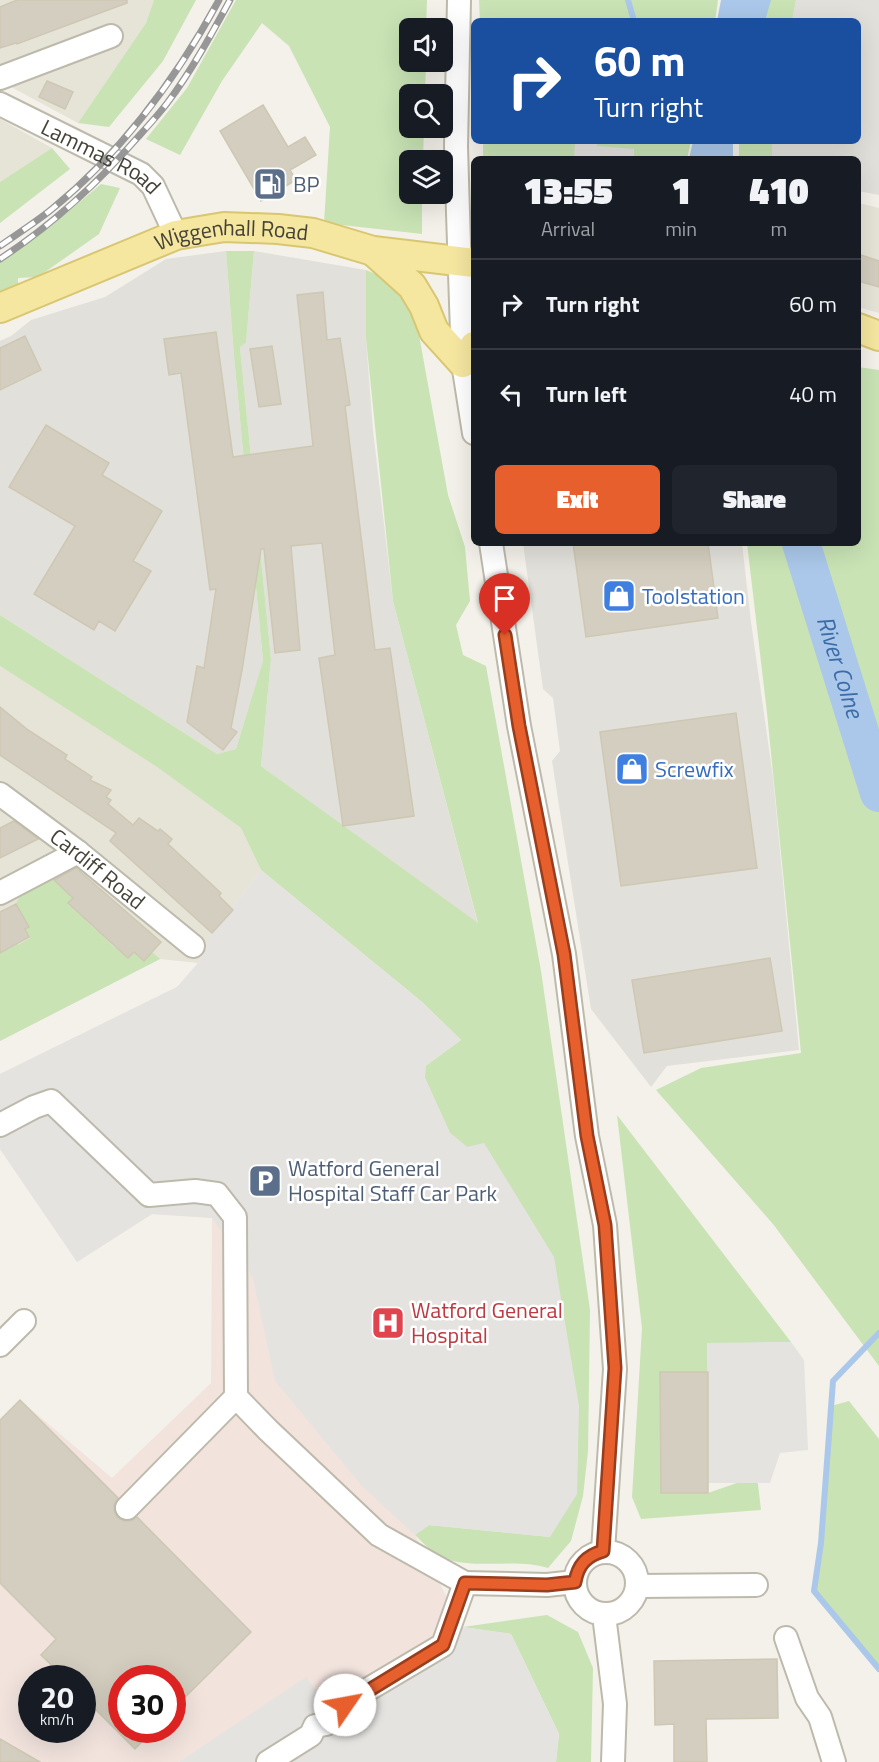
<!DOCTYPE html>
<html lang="en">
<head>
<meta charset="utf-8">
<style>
  body { margin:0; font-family:"Titillium Web",sans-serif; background:#20242c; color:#f1f3f6; height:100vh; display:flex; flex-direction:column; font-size:22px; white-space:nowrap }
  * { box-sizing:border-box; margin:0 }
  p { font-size:20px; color:#9ea1a6 }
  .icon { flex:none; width:33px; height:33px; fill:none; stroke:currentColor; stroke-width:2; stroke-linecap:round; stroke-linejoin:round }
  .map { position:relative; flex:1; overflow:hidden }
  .side { position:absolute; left:471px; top:156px; width:390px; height:390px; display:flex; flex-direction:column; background:#171b24; border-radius:9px; box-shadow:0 6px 24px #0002 }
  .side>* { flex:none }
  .banner { position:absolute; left:471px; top:18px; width:390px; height:126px; border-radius:9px; box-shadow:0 6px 24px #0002; background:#1a4fa0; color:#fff; overflow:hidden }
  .controls { position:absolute; left:399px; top:18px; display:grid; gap:12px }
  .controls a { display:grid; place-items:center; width:54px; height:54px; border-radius:9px; background:#171b24; box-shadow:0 6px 24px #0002; font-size:30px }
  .speed { position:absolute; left:18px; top:1665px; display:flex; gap:12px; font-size:30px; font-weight:700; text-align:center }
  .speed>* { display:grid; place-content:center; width:78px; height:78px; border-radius:50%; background:#171b24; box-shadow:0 6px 24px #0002; line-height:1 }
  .speed small { font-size:15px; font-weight:400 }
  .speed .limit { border:9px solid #d22; background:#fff; color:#111 }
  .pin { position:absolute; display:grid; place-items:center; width:51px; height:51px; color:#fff; margin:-62px -26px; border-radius:50% 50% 50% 0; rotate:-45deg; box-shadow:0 0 6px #0007 }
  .pin .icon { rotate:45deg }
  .me { position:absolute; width:66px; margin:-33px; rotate:57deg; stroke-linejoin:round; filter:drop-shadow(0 0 4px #0008) }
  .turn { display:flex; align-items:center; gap:21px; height:126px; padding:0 24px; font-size:27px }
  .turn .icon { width:78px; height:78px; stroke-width:2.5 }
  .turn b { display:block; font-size:42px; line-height:51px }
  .eta { display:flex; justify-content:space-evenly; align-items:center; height:102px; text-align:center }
  .eta b { font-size:36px; font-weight:800; line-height:42px }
  .button { display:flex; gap:12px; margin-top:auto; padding:12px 24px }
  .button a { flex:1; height:69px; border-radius:9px; background:#e65f2d; color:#fff; font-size:24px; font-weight:800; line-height:69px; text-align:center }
  .button a+a { background:#20242c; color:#f1f3f6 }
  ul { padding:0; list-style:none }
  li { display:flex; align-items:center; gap:18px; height:90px; padding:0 24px; border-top:2px solid #363941 }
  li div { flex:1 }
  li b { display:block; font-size:22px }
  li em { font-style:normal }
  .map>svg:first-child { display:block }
  .residential { fill:#e6e3d7 }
  .industrial { fill:#e2e0da }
  .medical { fill:#f2e3dd; fill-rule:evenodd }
  .green { fill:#c9e3b5 }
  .parking { fill:#e5e3e0 }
  .water { fill:#abc8ea }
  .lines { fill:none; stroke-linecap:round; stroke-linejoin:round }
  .stream { stroke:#abc8ea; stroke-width:6 }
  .river { stroke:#abc8ea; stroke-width:38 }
  .building { fill:#d3cebf; stroke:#cec7b3; stroke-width:1.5 }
  .minor-casing { stroke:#bdbaac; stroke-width:26 }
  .major-casing { stroke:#d9c671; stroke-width:32 }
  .minor { stroke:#fff; stroke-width:22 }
  .major { stroke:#f5e7a0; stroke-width:28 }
  .rail-casing { stroke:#979797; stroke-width:7 }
  .rail { stroke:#fff; stroke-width:4.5; stroke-dasharray:14; stroke-linecap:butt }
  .route-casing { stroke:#963e1d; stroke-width:15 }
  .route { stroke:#e65f2d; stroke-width:10 }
  .labels { text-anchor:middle; stroke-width:5; stroke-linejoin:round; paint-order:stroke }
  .street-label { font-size:22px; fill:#464238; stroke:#fff }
  .service-label { font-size:22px; fill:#4e5e75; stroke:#fff; text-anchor:start }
  .shop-label { font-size:22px; fill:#366cbe; stroke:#fff; text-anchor:start }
  .health-label { font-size:22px; fill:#be3a42; stroke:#fff; text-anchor:start }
  .water-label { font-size:24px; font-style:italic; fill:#3b6ca8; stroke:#fff }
</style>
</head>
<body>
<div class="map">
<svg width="879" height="1762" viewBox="0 0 879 1762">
  <rect width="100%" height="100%" fill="#f3f1e9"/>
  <!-- residential -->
  <path class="residential" d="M0,0H154L146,23L78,123L0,81Z
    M0,119L52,148L0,182Z
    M858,203L879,208V313L858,307Z
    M0,666L157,767L241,828L261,870L212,933L198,963L160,959L0,1041Z"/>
  <!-- industrial -->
  <path class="industrial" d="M796,0H879V195L858,191V159H772V141H858V21H792Z
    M226,251L234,356L263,662L236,749L217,754L0,615V341L11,336L31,320L105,297L166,259Z
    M254,251L366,270V339L373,430L393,601L478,924L261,766L271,659L240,347L246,343Z
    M523,543H742L751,622L773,777L799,1050L667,1066L651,1087L591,1009L552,761L560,751L553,698L543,689Z"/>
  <!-- medical -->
  <path class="medical" d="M261,870L484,1143L550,1537L429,1525L415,1535L462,1627L511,1634L556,1762H0V1420L20,1400L112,1478L211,1383L212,1218L152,1214L77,1262L0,1149V1074L177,987L198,963L212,933ZM32,1678H82V1730H32ZM122,1678H172V1730H122Z"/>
  <!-- green -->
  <path class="green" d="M154,0H196L163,61L109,127L78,123L146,23Z
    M236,0H427L426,28H410V62H426L425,94H410V128H424L423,160H410V194H422V234L324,223L330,127L289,46L262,23L222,81L180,155L146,139L187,88Z
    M479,0H718L715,21H480Z
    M765,0H796L792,21H763Z
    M483,141H691L687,159H483Z
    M739,141H772V159H739Z
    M52,148L70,169L0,223V182Z
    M101,184L120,188L99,234L38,277L18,278V288L0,295V262L50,227Z
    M226,251H254L246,343L240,347L271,659L261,766L478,923L393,601L366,339V270L385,278L415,313L448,495L465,547L470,601L456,625L463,655L486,666L541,971L590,1310L588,1451L583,1496L571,1541L548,1568C516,1558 481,1569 449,1560C435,1556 425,1545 415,1535L429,1525L550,1537L467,1147L450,1133L425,1078V1066L461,1040L422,1002L261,870L241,828L157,767L0,666V615L217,754L236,749L263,661L234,356Z
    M858,367L879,370V1366L773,1224L656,1090L701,1068L801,1053L767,713L747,543H858Z
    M51,877L73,898L68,904L80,915L90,914L85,920L97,931L103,925L108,931L104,937L115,948L121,942L122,952L128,958L134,952L144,961L152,952L160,959L0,1041V953L9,948L5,940L13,936L18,945L30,938L25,929L29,927L16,904L21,893Z
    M617,1115L791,1342L707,1344L708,1372H660L661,1493H708L757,1476L761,1510L641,1519L632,1497L642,1328Z
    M849,1401L879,1439V1669L814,1591L821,1543L831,1406Z
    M547,1615L578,1632L593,1668L591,1762H556L559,1734L511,1634L463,1627Z"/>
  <!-- parking -->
  <path class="parking" d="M575,141H597V146L634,149V159H574Z
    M261,870L422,1002L461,1040L426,1066L425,1078L450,1133L467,1147L484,1143L554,1257L579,1406L577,1494L550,1537L429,1525L415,1535L362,1486L275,1381L253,1278L212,1218L152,1214L77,1262L0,1149V1074L177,987L198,963L212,933Z
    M791,1342L804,1360L808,1450L780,1453L770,1483H708L707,1343Z
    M463,1627L511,1634L559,1734L556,1762H179L306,1677L335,1714L433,1640Z"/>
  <!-- water -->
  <path class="water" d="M721,0H771L765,21H717Z
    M693,141H733V159H689Z"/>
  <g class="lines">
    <!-- stream -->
    <path class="stream" d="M628,0L634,21
      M879,1333L833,1381L821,1543L814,1591L879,1669"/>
    <!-- river -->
    <path class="river" id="s1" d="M801,543L879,793"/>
  </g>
  <!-- building -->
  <path class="building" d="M17,0H127V3L17,44L16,43L0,48V7Z
    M47,81L73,92L65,109L39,97Z
    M263,105L288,147L305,137L316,155L290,170L296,180L261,201L220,131Z
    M858,254L879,261V287L858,281Z
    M323,292L327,340L340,338L350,405L345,406L375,650L390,648L414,816L343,826L319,658L335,655L322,543L291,546L300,650L275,653L264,549H261L242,670L231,728L237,732L223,750L187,722L197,666L204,668L216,589L210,590L181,373L169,375L164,339L216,332L233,457L313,446L297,295Z
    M25,336L41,370L0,390V348Z
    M272,346L281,404L259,407L250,349Z
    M46,425L109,463L102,475L162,511L133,561L151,571L115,631L99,621L94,630L34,594L75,526L9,487Z
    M573,543H708L718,618L586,637Z
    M0,707L28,730L67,755L65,759L92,777L90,780L111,790L106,797L111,800L108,804L133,825L139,818L158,831L160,829L172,839L168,844L221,893L219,896L233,910L212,933L110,841L116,833L0,755Z
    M736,713L757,868L621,886L600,732Z
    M14,821L38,839L0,858V828Z
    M76,868L161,942L144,961L134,952L128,958L68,903L73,898L54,880Z
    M16,904L29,927L25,929L29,937L0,953V912Z
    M770,958L782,1031L644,1053L632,980Z
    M660,1372H708V1493H661Z
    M20,1400L118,1498L114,1505V1511L117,1517L124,1521H131L137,1517L251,1632L172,1710V1678H122V1730H153L135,1749L82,1696V1678H65L41,1655L56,1639L0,1583V1420Z
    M777,1659L778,1718L706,1719L707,1762H674V1724L655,1725L654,1661Z
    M0,1739L40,1762H0Z"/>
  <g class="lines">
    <defs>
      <g id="minor">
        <path d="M459,0L456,146L458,213L463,363L474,433"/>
        <path d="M0,78L111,36"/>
        <path id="s2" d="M0,104L141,174L153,186L176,235"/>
        <path d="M491,543L519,726L564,954L587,1136L605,1225L615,1369L603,1551"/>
        <path id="s3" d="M0,794L78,852L193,946"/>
        <path d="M0,893L78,852"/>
        <path d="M0,1125L34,1107L51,1101L149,1195L195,1191L217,1194L235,1217L236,1397"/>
        <path d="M0,1345L24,1321"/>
        <path d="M127,1508L236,1397L268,1430L379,1535L465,1583"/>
        <circle cx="606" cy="1583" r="31"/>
        <path d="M638,1586L756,1585"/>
        <path d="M604,1615L615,1704L613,1762"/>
        <path d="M786,1638L807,1698L820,1717L834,1762"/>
        <path d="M268,1762L311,1735L315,1726L326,1724L357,1696L443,1645L465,1583L547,1585L575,1582"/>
      </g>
      <g id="major">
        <path d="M373,251L412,286L424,306L434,331L463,363L474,346"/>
        <path id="s4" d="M0,308L176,235L224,227L278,229L313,233L373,251L474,263"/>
        <path d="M858,328L879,336"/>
      </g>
    </defs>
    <!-- minor casing -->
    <use href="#minor" class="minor-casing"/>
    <!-- major casing -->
    <use href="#major" class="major-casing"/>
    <!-- minor -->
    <use href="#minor" class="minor"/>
    <!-- major -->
    <use href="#major" class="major"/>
    <defs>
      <path id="rail" d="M0,246C17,234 36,222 52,209C123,151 176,79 219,0
        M0,259C52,225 97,184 138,137C148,126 159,114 168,102C192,70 211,35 230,0"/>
    </defs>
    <!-- rail casing -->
    <use href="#rail" class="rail-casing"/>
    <!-- rail -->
    <use href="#rail" class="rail"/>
  </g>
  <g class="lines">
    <defs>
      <path id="route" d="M345,1705L443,1645L465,1583L547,1585L575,1582C578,1565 586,1556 603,1551L615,1368L605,1225L587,1136L564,954L519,726L505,635"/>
    </defs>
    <!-- route casing -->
    <use href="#route" class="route-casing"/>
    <!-- route -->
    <use href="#route" class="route"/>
  </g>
  <!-- icons -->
  <defs>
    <symbol id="fuel-square" viewBox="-11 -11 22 22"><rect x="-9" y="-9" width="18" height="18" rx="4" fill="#5c6f8a" stroke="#fff"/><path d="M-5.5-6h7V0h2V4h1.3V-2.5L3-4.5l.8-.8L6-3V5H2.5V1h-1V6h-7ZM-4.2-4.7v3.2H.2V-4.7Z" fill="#fff"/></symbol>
    <symbol id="shop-square" viewBox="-11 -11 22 22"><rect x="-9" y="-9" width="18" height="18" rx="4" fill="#3f7fe0" stroke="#fff"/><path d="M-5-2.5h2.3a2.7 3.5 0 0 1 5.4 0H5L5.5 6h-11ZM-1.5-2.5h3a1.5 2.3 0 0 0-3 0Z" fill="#fff"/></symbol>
    <symbol id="parking-square" viewBox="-11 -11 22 22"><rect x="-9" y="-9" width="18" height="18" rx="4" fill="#5c6f8a" stroke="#fff"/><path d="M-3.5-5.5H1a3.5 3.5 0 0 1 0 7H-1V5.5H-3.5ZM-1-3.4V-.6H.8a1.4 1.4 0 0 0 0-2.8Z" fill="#fff"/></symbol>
    <symbol id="hospital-square" viewBox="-11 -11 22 22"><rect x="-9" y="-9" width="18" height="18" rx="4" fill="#e0444e" stroke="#fff"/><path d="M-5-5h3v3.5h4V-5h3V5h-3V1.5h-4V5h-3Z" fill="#fff"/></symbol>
  </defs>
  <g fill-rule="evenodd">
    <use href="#fuel-square" x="251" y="165" width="38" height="38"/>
    <use href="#shop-square" x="600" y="577" width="38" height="38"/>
    <use href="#shop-square" x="613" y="750" width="38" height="38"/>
    <use href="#parking-square" x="246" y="1162" width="38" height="38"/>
    <use href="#hospital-square" x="369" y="1304" width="38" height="38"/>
  </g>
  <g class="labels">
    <!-- street labels -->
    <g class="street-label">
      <text dy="8" stroke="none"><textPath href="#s2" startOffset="114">Lammas Road</textPath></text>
      <text dy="8" stroke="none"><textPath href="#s4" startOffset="246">Wiggenhall Road</textPath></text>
      <text dy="8" stroke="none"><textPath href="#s3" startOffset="123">Cardiff Road</textPath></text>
    </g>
    <!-- service labels -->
    <g class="service-label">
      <text x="293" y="192">BP</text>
      <text x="288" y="1176">Watford General<tspan x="288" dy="25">Hospital Staff Car Park</tspan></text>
    </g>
    <!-- shop labels -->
    <g class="shop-label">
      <text x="642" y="604">Toolstation</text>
      <text x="655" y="777">Screwfix</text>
    </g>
    <!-- health labels -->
    <g class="health-label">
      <text x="411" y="1318">Watford General<tspan x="411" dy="25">Hospital</tspan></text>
    </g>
    <!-- water labels -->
    <g class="water-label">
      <text dy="8" stroke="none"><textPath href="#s1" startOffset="130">River Colne</textPath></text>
    </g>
  </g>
</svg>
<div class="controls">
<a><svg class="icon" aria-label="sound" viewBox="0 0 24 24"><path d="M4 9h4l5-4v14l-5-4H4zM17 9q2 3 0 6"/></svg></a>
<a><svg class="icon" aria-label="search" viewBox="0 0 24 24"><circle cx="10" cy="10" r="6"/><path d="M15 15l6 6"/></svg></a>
<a><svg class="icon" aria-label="layers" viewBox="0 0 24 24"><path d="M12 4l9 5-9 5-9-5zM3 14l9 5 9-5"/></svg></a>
</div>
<div class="speed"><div>20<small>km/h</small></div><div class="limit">30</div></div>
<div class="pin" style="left:505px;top:635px;background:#d93025"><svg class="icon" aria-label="arrive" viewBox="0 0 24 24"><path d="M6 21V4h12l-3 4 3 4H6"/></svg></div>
<svg class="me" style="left:345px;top:1705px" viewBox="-20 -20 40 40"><circle r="19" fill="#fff"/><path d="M0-13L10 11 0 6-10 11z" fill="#e65f2d"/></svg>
<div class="banner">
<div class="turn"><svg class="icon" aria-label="right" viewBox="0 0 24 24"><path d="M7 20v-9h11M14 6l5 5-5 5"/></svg><div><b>60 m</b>Turn right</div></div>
</div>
<section class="side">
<div class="eta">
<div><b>13:55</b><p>Arrival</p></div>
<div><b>1</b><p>min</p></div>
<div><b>410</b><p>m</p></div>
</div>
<ul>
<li><svg class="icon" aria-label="right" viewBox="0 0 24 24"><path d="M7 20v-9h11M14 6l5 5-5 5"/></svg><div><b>Turn right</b></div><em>60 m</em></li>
<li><svg class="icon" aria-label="left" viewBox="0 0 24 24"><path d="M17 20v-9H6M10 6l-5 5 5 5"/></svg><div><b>Turn left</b></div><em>40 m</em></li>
</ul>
<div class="button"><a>Exit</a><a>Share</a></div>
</section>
</div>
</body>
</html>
